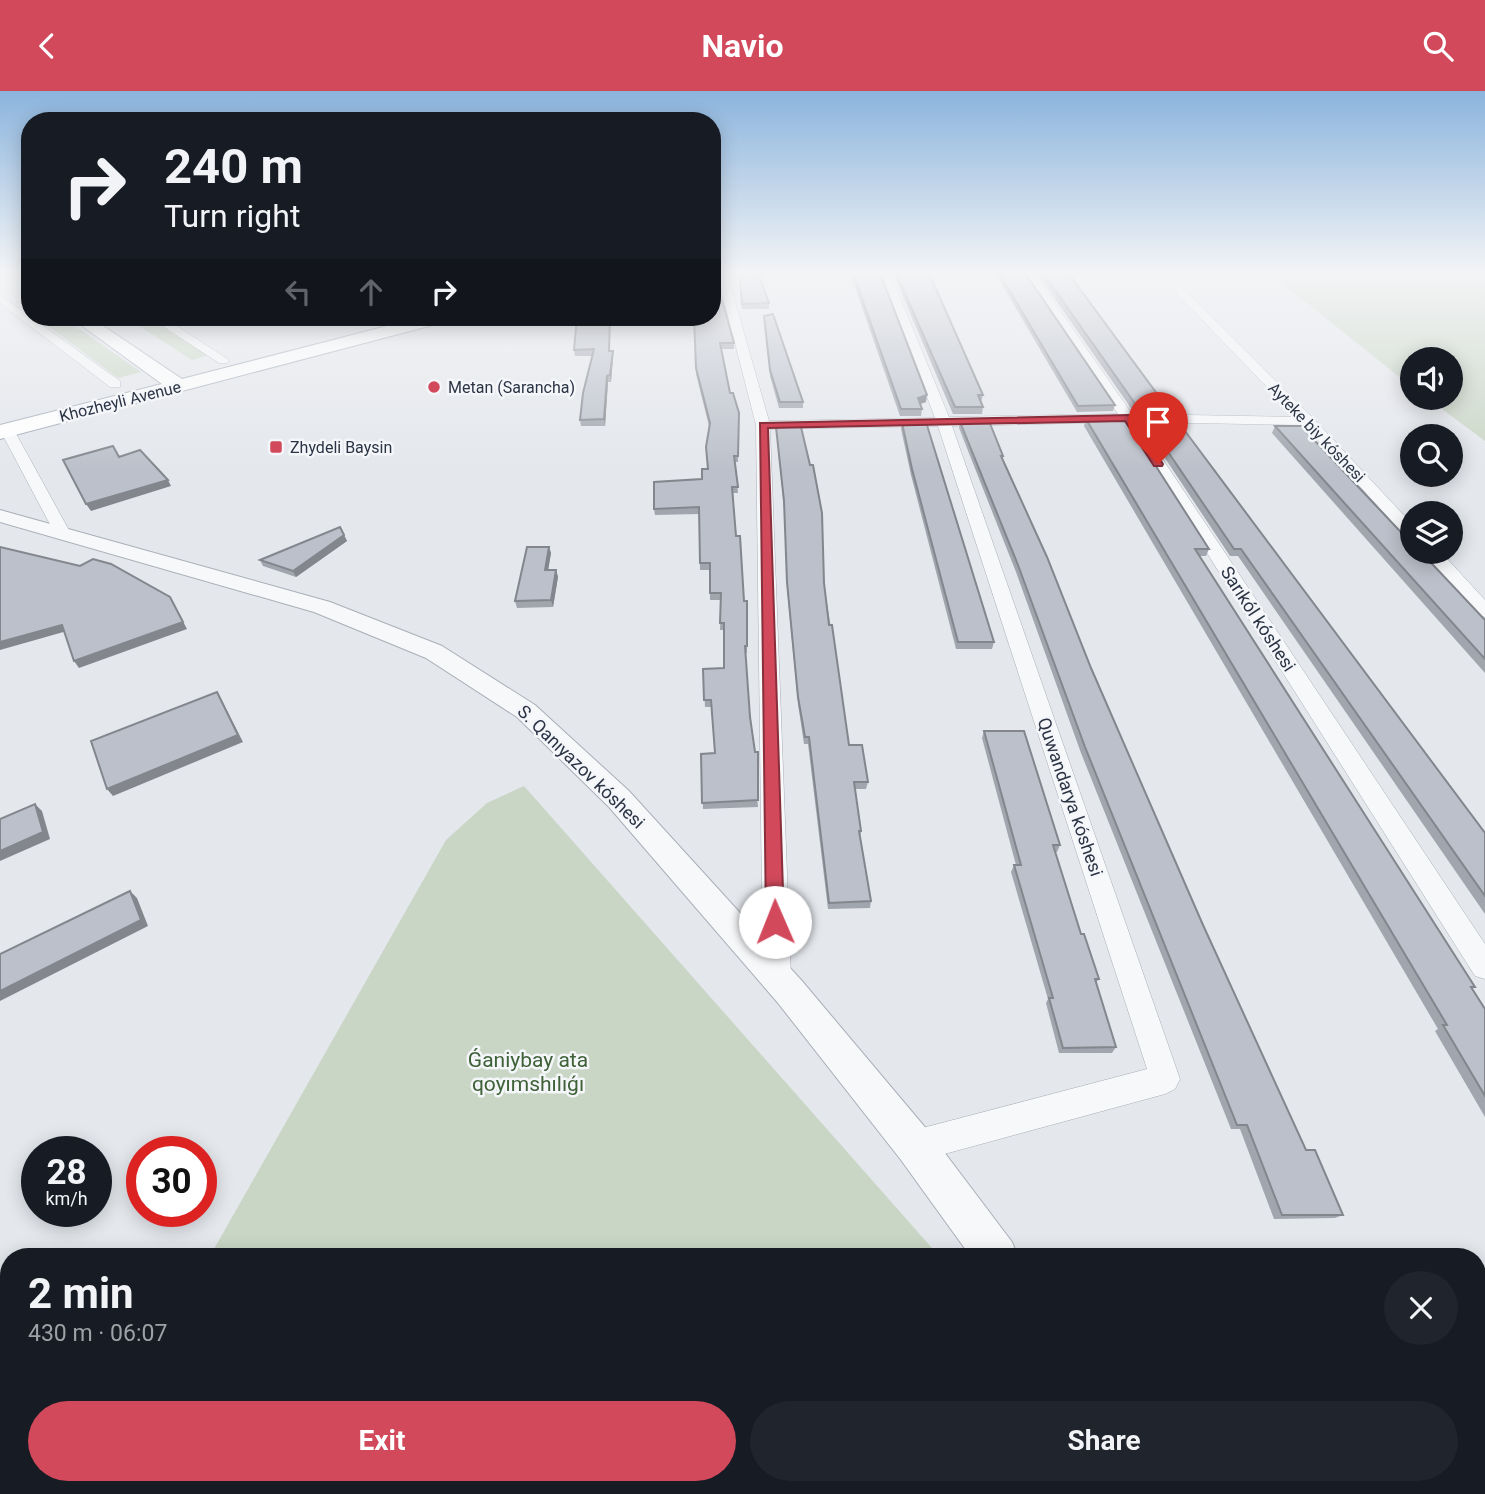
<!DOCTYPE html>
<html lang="en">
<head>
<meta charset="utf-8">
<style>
  body { margin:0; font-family:Roboto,sans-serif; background:#20242c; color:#f1f3f6; height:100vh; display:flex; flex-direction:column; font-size:26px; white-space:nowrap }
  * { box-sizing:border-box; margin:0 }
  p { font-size:23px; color:#9ea1a6 }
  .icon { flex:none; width:38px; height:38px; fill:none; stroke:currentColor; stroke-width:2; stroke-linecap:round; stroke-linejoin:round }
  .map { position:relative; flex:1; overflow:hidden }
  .sheet { position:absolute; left:0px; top:1157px; width:1486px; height:247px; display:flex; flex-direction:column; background:#171b24; border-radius:28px 28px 0 0; box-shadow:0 4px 18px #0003 }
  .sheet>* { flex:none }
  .banner { position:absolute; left:21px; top:21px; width:700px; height:214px; border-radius:28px; box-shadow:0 4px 18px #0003; background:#171b24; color:#f1f3f6; overflow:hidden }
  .controls { position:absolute; left:1400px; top:256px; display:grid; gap:14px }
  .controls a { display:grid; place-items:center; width:63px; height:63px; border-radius:50%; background:#171b24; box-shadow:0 4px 18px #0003; font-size:35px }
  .speed { position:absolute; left:21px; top:1045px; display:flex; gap:14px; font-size:35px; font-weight:700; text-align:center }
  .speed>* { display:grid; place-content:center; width:91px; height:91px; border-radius:50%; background:#171b24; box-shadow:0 4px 18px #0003; line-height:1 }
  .speed small { font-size:18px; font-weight:400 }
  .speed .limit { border:10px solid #d22; background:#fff; color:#111 }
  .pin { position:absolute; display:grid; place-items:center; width:60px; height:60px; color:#fff; margin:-72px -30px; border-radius:50% 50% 50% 0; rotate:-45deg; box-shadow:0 0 7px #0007 }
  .pin .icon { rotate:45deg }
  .me { position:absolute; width:77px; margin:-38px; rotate:359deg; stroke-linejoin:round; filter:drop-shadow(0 0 5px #0008) }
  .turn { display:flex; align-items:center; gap:24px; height:147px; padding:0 28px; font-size:32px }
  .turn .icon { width:91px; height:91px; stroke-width:2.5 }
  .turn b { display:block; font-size:49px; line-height:60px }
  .lanes { display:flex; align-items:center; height:66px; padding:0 28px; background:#0003; justify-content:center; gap:35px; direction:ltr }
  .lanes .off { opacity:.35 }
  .round { display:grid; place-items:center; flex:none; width:74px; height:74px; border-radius:37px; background:#20242c }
  .head { display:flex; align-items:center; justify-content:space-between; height:119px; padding:0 28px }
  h1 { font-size:42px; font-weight:700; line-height:52px }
  .cta { display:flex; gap:14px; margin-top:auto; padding:14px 28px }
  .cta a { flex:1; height:80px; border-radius:42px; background:#d1495b; color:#fff; font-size:28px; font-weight:700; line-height:80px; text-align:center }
  .cta a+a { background:#20242c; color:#f1f3f6 }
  header { display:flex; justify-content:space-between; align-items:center; height:91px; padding:0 28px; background:#d1495b; color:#fff; font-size:32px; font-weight:700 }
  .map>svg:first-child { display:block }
  .green { fill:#c9d6c5 }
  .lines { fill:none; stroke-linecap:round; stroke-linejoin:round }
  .minor-casing { stroke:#a9aeb7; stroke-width:1 }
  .tertiary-casing { stroke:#a9aeb7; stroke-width:2 }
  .primary-casing { stroke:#a3abb8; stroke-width:2 }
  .minor { fill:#f7f8fa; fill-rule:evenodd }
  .tertiary { fill:#f7f8fa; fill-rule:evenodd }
  .primary { fill:#fff; fill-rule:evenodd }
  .wall { fill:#a1a5ae }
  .shaded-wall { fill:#83868d }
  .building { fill:#bbc0ca; stroke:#83868d; stroke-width:2 }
  .route { fill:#d1495b; stroke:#882f3b; stroke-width:2 }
  .poi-dot { fill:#d1495b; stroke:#f4f6f9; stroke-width:2.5 }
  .labels { text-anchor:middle; stroke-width:5; stroke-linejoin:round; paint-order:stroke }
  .far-poi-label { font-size:16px; fill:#2b3445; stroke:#f4f6f9; text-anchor:start }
  .far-street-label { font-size:16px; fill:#2b3445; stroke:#f4f6f9 }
  .street-label { font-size:18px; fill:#2b3445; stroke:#f4f6f9 }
  .near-park-label { font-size:21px; fill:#3f6138; stroke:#f4f6f9 }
</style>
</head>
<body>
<header><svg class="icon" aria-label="back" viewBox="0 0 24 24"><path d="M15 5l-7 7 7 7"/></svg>Navio<svg class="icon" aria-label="search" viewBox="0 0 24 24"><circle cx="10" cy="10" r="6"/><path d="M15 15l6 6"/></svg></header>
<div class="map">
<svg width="1485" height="1403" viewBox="0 0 1485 1403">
  <rect width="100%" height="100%" fill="#e4e7ec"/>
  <!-- green -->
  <path class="green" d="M1269,182H1485V350L1426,306H1451V268H1412V296Z
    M36,226H62L141,281L118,287Z
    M125,226H147L207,264L193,269L189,267Z
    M524,695L939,1165H210L446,749L487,712Z
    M77,1395H1079L1082,1403H72Z"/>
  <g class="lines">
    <defs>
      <path id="minor" d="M717,182H727L769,330L935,327L880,182H890L949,326L1118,323L1023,182H1034L1132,323L1296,326L1157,182H1168L1313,327L1412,433V447L1406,446L1304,334L1138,331L1485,853V888L1475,885L1124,331L952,335L1180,988L1175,998L1165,1003L915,1071L904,1066L899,1055L904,1044L915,1039L1147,978L938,335L770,338L791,887L787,896L777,899L767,896L763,887L756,334Z
        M0,204L120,290V296H110L0,212Z
        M149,226H163L229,269L227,272H219Z
        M387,226H400L412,235L402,237Z
        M7,335L14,339L70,441L68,445H56L54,441L0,339Z
        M1422,460H1440L1485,509V526L1478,524Z"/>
      <path id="tertiary" d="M0,419L330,511L442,555L535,614L629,700L802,890L929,1041L1012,1151L1018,1166H971L901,1069L778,912L609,716L517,626L426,567L314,521L0,431Z
        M1119,1395H1169L1172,1403H1122Z"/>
      <path id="primary" d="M8,182L30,184V197Z
        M70,226H90L182,288L422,226H451L448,230L0,348V334L162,293Z"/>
    </defs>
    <!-- minor casing -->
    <use href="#minor" class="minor-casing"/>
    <!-- tertiary casing -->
    <use href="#tertiary" class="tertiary-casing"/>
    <!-- primary casing -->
    <use href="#primary" class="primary-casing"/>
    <!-- minor -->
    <use href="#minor" class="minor"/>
    <!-- tertiary -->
    <use href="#tertiary" class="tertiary"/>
    <!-- primary -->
    <use href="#primary" class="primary"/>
  </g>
  <!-- wall -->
  <path class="wall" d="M738,182H758L769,212V218H742Z
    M850,182H880L926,311L920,313L922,318L921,325H900Z
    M893,182H929L983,304L981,311L983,316L982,323H953Z
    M995,182H1025L1115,314L1113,320L1077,321Z
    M1037,182H1068L1166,315L1163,321L1133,320Z
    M764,225L803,311V317H779L770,285Z
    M690,226H712L734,252V258H721L730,302L739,322L738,371H735L738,402H733L736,445L744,510H747V562H745L758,716L703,718L701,663L715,662L711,616H705L703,578L724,577V539H720L721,509H710V479H700L699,423L655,424L654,418L702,388L707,378L709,335L696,283L694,232H691Z
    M610,231L609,260L613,266L611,291H608L605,335H581L580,329L592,265H575L574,259Z
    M1145,327L1485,742V823L1238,465H1230L1143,334Z
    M1086,328L1209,458L1206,465H1199L1475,896L1472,898L1485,918V1026L1435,940L1438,938L1084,335Z
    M960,331L1003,365L1002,368L1091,577L1203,834L1306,1059L1343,1124L1335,1127L1274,1128L1240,1038H1231L1081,662L1016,481L959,337Z
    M902,332L994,551L992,558H956L911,384L901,338Z
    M1275,335L1485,529V582L1272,342Z
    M776,336L824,492L849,654L868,691L866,698H855L861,740L860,746L871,810L870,817L828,818L808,653H804L798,613L787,498L784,417Z
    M344,444L347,450L296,486L263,475L260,469Z
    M549,456L551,462L548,479H556L558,486L553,516L517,517L515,510Z
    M984,640L1060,754L1057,761H1055L1081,843L1099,888L1096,892L1116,956L1112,962H1059L1046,912L1048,908L1011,781L1014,774H1016L982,647Z"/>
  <!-- shaded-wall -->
  <path class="shaded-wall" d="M610,226H629L610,231L609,266Z
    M613,260V266L611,291L610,284Z
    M607,285L608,291L605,335L604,328Z
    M927,304L926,311L917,314L918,307Z
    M168,389L171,395L91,420L86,413Z
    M344,444L347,450L296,486L293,480Z
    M549,456L551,462L547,486L545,479Z
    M556,479L558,486L553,516L551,509Z
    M170,506L187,538L79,577L74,570Z
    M62,534L67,540L0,559V551Z
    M217,601L221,608L243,651L113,705L107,698Z
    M35,713L42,720L50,748L0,770V760Z
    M130,800L137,807L148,835L0,910V900Z"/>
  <!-- building -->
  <path class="building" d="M739,182H758L769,212L742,213Z
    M853,182H880L927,304L918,307L922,318H901Z
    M896,182H929L983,304H978L983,316H955Z
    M999,182H1025L1115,314L1078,315Z
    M1043,182H1068L1166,315L1136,314Z
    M712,204L722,209L734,252H720L730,302H733L739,322L738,365H734L738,396H732L736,445H740L744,510H747V555H745L750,626L755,661H758V709L702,712L701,663L715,662L711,609H704L703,578L724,577V532H720L721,502H710V472H700L699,416L654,418V391L702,388V378H708L706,356L710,332L696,277L694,226H712Z
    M773,223L803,311H780L770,279L764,225Z
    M577,226H610L609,260H613L610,284L607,285L604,328L580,329L583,302L594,258L574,259Z
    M1125,327L1209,458H1195L1475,896H1471L1485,918V1005L1443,934H1447L1086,328Z
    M1145,327L1176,328L1485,742V805L1241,458H1234Z
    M989,330L1003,365H1001L1047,466L1091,577L1203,834L1306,1059H1315L1343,1124H1282L1247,1034H1237L1085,656L1018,474L960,331Z
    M926,331L994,551H958L912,378L902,332Z
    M1275,335H1301L1412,453V460H1420L1485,529V568Z
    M776,336H801L810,374H813L822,422L824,492L829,534H832L849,654H862L868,691H854L861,740H859L871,810L829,812L809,646H805L798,606L787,491L784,410Z
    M113,355L119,366L140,359L168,389L86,413L63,369Z
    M340,436L344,444L293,480L260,469Z
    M0,456L80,475L93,468L111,473L170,506L183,531L74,570L62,534L0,551Z
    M527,456H549L545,479H556L551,509L515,510Z
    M217,601L238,644L107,698L91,650Z
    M984,640H1024L1060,754H1053L1081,843H1084L1099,888H1095L1116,956L1063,957L1049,907H1053L1014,774H1021Z
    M35,713L43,741L0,760V728Z
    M130,800L141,829L0,900V863Z
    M1366,1163L1367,1166H1304L1303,1164Z"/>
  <!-- sky -->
  <linearGradient id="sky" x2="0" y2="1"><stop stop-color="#8bb4dd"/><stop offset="0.48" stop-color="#f3f4f6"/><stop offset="1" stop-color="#f3f4f6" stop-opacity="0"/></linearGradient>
  <rect width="1485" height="379" fill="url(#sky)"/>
  <!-- route -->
  <path class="route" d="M1128,324L1131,325L1163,373L1162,375H1154L1125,330L768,337L784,831L782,837L775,839L769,837L766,831L760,332Z"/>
  <!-- markers -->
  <g class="poi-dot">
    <circle cx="434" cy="296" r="7"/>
    <rect x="269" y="349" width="14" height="14" rx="3.5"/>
  </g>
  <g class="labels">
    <!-- far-poi labels -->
    <g class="far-poi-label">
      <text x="448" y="302">Metan (Sarancha)</text>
      <text x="290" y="362">Zhydeli Baysin</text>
    </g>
    <!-- far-street labels -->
    <g class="far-street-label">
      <text transform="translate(120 310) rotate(-14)" y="6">Khozheyli Avenue</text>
      <text transform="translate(1317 341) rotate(46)" y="6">Ayteke biy kóshesi</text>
    </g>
    <!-- street labels -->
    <g class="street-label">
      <text transform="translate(1258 528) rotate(57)" y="6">Sarıkól kóshesi</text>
      <text transform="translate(581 676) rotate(44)" y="6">S. Qanıyazov kóshesi</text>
      <text transform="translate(1070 706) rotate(71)" y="6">Quwandarya kóshesi</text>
    </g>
    <!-- near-park labels -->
    <g class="near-park-label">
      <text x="528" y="976">Ǵaniybay ata<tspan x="528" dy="24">qoyımshılıǵı</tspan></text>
    </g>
  </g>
</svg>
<div class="controls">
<a><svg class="icon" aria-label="sound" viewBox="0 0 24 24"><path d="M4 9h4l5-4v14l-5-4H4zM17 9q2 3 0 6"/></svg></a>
<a><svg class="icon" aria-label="search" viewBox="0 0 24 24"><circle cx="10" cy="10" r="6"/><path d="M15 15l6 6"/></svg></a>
<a><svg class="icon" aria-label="layers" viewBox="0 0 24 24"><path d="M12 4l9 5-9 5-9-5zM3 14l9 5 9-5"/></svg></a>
</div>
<div class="speed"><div>28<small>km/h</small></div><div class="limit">30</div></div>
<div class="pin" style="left:1158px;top:373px;background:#d93025"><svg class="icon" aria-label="arrive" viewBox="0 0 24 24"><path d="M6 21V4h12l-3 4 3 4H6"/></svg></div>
<svg class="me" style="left:775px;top:831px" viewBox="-20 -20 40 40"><circle r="19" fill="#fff"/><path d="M0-13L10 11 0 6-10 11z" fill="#d1495b"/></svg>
<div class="banner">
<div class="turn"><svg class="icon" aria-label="right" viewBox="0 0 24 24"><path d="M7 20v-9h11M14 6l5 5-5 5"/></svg><div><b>240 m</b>Turn right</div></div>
<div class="lanes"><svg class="icon off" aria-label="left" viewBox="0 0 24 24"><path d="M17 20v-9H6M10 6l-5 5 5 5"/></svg><svg class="icon off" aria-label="ahead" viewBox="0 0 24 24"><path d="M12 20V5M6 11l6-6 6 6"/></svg><svg class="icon" aria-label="right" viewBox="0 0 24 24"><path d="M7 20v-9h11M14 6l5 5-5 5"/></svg></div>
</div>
<section class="sheet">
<div class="head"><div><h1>2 min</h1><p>430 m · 06:07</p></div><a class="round"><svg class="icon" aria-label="close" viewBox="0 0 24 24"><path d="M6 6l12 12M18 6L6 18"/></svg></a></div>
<div class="cta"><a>Exit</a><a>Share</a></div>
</section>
</div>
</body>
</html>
